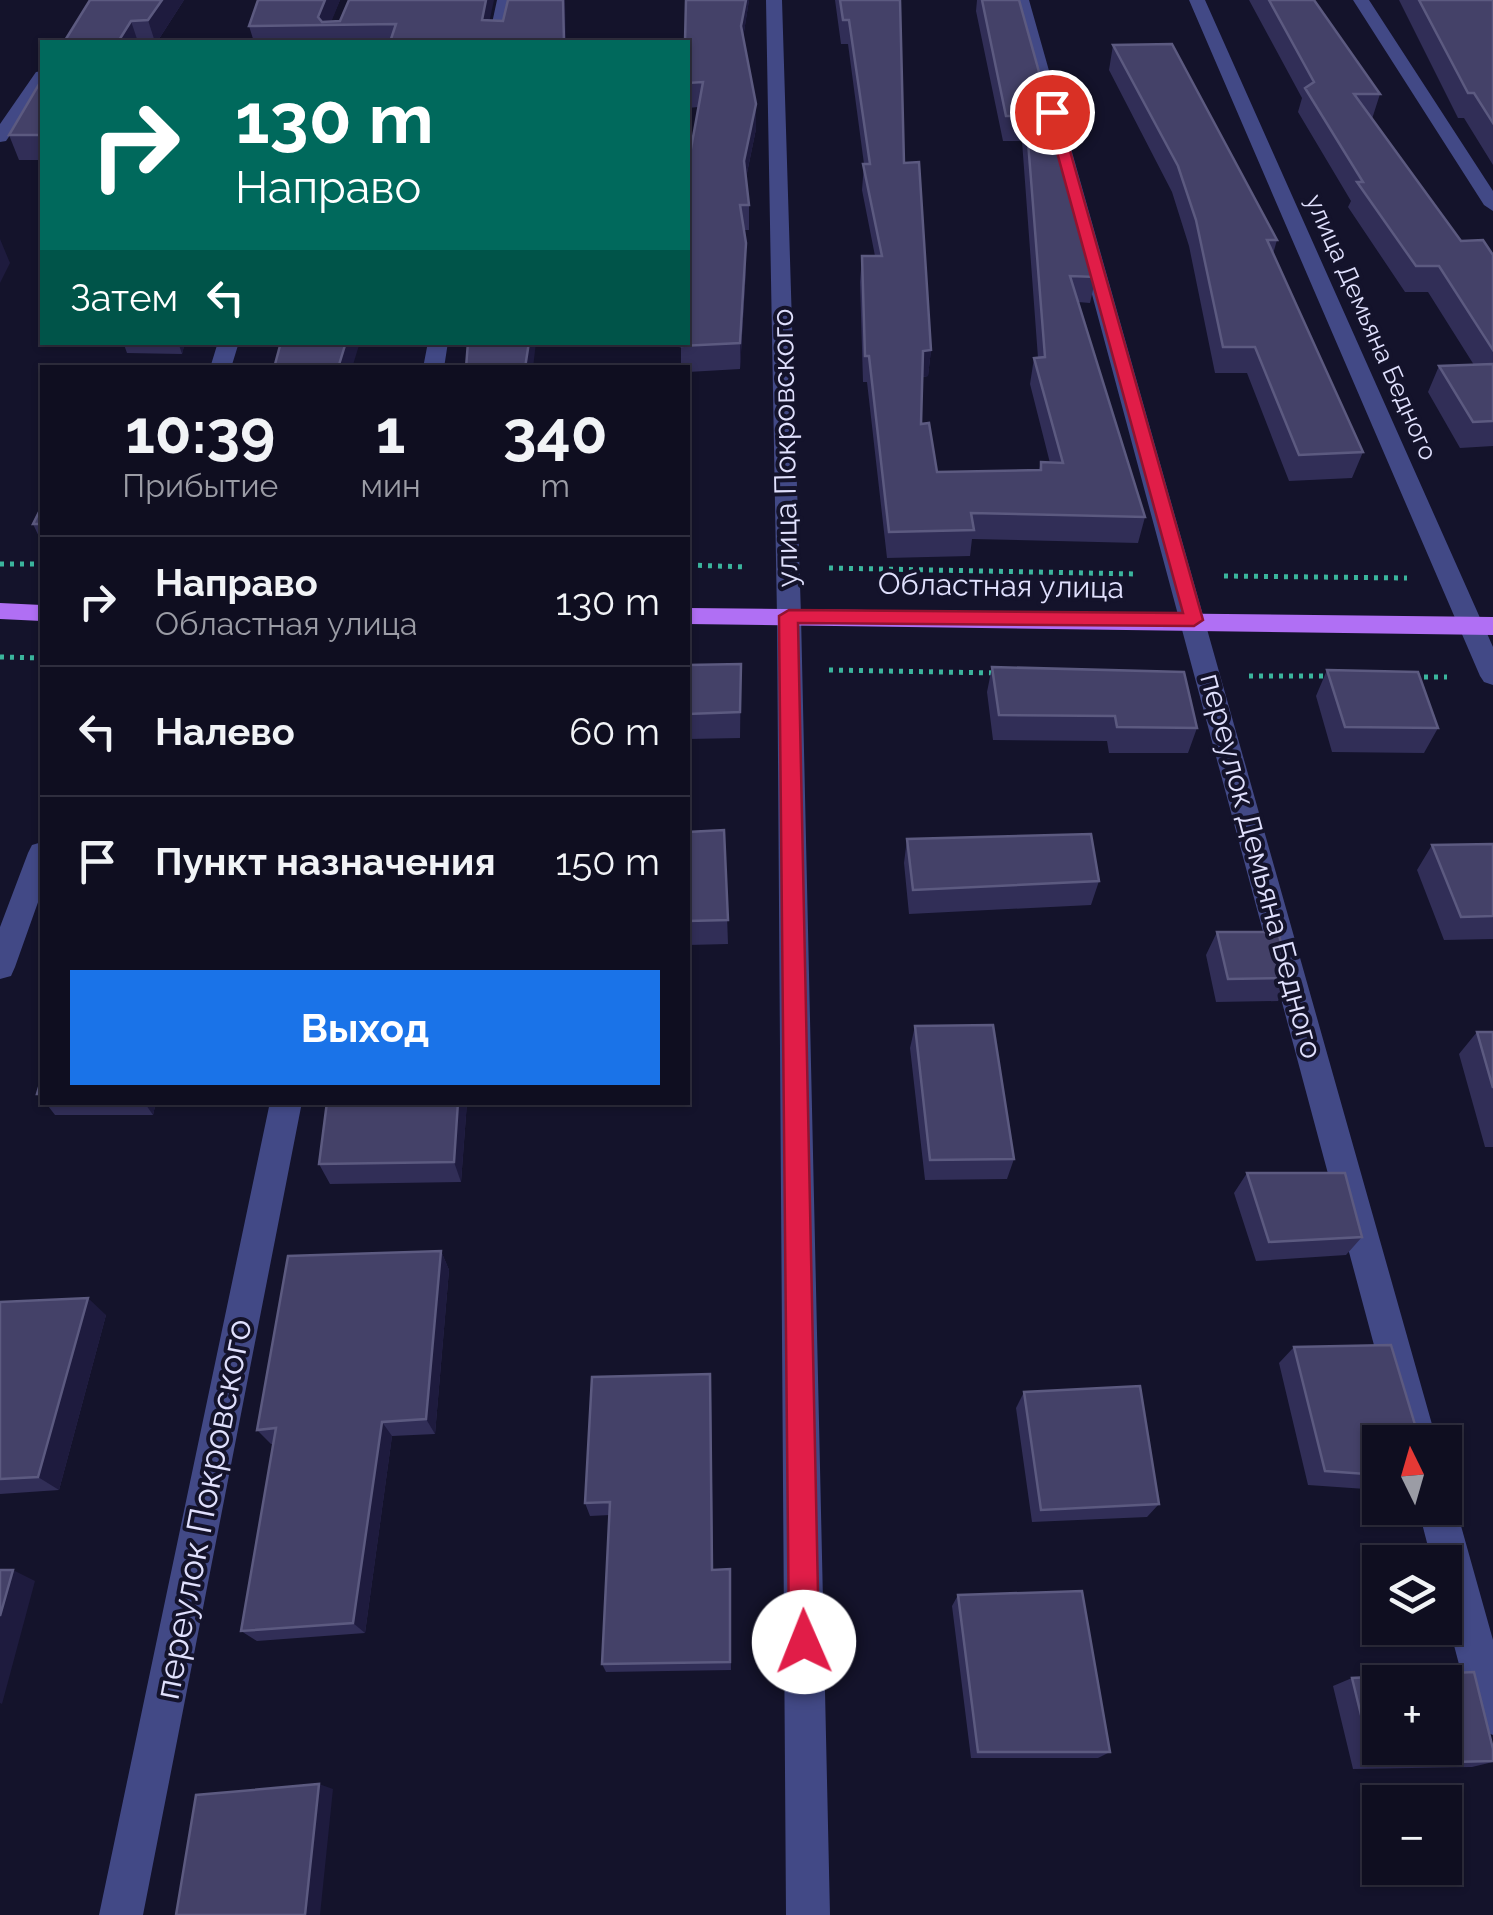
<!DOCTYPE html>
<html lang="ru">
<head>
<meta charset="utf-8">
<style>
  body { margin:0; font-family:Raleway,sans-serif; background:#1d1c2d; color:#f1f3f6; height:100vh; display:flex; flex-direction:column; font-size:38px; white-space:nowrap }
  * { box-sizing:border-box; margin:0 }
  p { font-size:32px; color:#9b9ca5 }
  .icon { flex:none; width:55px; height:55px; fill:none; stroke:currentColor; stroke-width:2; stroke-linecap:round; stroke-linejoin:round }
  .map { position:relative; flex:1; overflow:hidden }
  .drawer { position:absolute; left:40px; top:365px; width:650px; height:740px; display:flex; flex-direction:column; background:#0f0e20; border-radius:0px; box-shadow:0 2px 8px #0004,0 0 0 2px #2f2e3e }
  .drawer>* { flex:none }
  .top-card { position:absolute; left:40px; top:40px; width:650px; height:305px; border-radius:0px; box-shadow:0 2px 8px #0004,0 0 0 2px #2f2e3e; background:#00695c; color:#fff; overflow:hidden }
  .needle { width:65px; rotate:355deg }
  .tools { position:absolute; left:1362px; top:1425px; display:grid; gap:20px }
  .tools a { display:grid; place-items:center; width:100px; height:100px; border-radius:0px; background:#0f0e20; box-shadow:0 2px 8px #0004,0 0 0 2px #2f2e3e; font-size:50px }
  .pin { position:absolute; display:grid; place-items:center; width:85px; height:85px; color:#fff; margin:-42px; border:5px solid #fff; border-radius:50%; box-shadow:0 2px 10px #0007 }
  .me { position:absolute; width:110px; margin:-55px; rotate:359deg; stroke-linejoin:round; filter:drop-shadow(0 0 8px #0008) }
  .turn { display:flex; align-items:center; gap:35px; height:210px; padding:0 30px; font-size:45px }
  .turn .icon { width:130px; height:130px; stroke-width:2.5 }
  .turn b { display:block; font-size:70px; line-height:85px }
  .then { display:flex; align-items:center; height:95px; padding:0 30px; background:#0003; gap:20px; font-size:38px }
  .eta { display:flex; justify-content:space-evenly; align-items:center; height:170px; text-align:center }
  .eta b { font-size:60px; font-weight:700; line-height:70px }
  .primary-button { display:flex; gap:20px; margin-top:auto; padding:20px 30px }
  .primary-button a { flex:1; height:115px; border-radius:0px; background:#1a73e8; color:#fff; font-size:40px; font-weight:700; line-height:115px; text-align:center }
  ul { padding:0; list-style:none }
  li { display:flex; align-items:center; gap:30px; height:130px; padding:0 30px; border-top:2px solid #2f2e3e }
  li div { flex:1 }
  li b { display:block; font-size:38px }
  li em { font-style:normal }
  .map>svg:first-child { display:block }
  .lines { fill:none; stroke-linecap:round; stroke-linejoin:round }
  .path { stroke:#3bb59d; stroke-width:5; stroke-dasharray:4 6; stroke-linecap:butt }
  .minor { fill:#424986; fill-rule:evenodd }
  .major { fill:#b06ff4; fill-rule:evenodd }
  .wall { fill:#312e57 }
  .shaded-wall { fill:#1e1b3e }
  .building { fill:#444168; stroke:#5c5a80; stroke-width:2.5; fill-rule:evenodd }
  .route { fill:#e11d48; stroke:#92132f; stroke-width:2.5 }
  .labels { text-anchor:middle; stroke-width:8; stroke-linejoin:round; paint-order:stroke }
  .far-street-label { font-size:25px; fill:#e0e0fd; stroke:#14132b }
  .street-label { font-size:30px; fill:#e0e0fd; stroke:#14132b }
  .near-street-label { font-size:35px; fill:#e0e0fd; stroke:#14132b }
</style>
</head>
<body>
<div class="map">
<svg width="1493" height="1915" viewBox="0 0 1493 1915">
  <rect width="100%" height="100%" fill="#14132b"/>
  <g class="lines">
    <!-- path -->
    <path class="path" d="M0,564H42
      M688,565L747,567
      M829,568L1137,574
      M1224,576L1407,578
      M0,657L42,658
      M829,670L997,673
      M1249,676H1332
      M1414,677H1447"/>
    <!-- minor -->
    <path class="minor" d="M497,0H513L504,42H488Z
      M766,0H782L801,616L830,1915H786L777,616Z
      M1013,0H1029L1437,1442H1400Z
      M1189,0H1205L1493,647V685L1484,682L1480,676Z
      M1353,0H1369L1493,191V211L1484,205Z
      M42,71V88L6,141L0,142V124L36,72Z
      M218,342H239L231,368H210Z
      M428,342H448L444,368H423Z
      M42,842V891L15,967L11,976L0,979V927L28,853L32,845Z
      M270,1102H302L143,1915H99Z
      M1445,1492L1451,1494L1456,1508L1493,1640V1735L1478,1729L1472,1714L1445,1611V1562H1432L1418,1508H1445Z"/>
    <!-- major -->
    <path class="major" d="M0,603L42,605V621L0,619Z
      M688,608L1493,617V635L688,624Z"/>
  </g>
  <!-- wall -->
  <path class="wall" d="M184,0L157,42H64Z
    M258,0H340L331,21L490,20L566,42H254L249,26Z
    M749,0L743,38L756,129L746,178L749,205V230H744L746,269L740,369L688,372V368H681V342H688L698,107L688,108V42Z
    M835,0H900L904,163L931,350L928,376L923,377L921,424L937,472L1039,470L1041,462L1050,463L1030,384L1034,358H1038L1022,141H1003L976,11L977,0H1019L1096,277L1090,303L1078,302L1145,517L1138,543L972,539L970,556L887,558L867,382H863L860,282L862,256H875L862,190L864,164L848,44H841Z
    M1249,0H1314L1380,94L1372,119L1461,241L1493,255V446L1460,448L1428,392L1439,366L1474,365L1428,292H1405L1348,207L1351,201L1298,112L1302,98Z
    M1399,0H1493V165L1464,118H1458Z
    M1113,45L1277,240L1273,254L1363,452L1352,478L1289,481L1247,373H1215L1189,246L1172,192L1109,70Z
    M42,79V160H19L9,135Z
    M123,342H185L182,354L127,353Z
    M42,506V543L33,524Z
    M741,664L740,738L688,739V665Z
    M992,667L1197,728L1188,753H1109L1107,741L993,740L987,692Z
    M1327,670L1438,728L1424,753L1332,752L1316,696Z
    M724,830L728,944L688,945V832Z
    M907,839L1099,881L1091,905L909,914L904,863Z
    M1493,844V939L1444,940L1417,870L1432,845Z
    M1217,932L1291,978L1278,1001L1216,1002L1206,955Z
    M915,1026L1014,1159L1007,1179L925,1180L910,1048Z
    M1477,1032H1493V1147H1485L1459,1054Z
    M45,1102H156L153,1115H55Z
    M467,1102L461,1182L330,1184L319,1164Z
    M1247,1173L1362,1237L1346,1255L1256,1261L1234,1193Z
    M441,1251L449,1270L435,1434L392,1436L365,1633L257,1641L241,1631L273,1444H271L257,1430Z
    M0,1302L106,1315L59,1490L0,1494Z
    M1294,1347L1416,1428L1380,1442V1490L1308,1485L1279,1363Z
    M711,1390L713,1570L730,1569L731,1670L606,1672L602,1664L610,1515L590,1516L585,1503Z
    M1024,1392L1159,1504L1147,1517L1032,1522L1016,1408Z
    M958,1595L1110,1752L1098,1758H971L952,1606Z
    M1352,1678L1493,1762L1472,1767L1353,1769L1333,1686Z"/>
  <!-- shaded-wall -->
  <path class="shaded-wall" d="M162,0H184L157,42H155L148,20Z
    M325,0H340L330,25H320L318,17Z
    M486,0H494L485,42L482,20Z
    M563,0H565L566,42H564Z
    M746,0H749L741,51V26Z
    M131,21L138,42H118Z
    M756,104V129L744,187V161Z
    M0,239L10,263L0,283Z
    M746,243V269L740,369V343Z
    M178,342H185L182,354Z
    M346,342H360L352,368H338Z
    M529,342H536L533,368H525Z
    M931,350L928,376L920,377L923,351Z
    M144,1102H156L153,1115Z
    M458,1102H467L461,1182L454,1162Z
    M441,1251L449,1270L435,1434L426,1419Z
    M88,1298L106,1315L59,1490L38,1477Z
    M382,1422L392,1436L365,1633L353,1623Z
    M13,1570L35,1581L2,1704L0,1703V1616Z
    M319,1784L333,1789L320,1915H305Z"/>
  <!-- building -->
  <path class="building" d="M90,0H162L148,20L131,21L118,42H64Z
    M258,0H325L318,17L322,22L340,21L349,0H486L482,20L503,21L508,0H563L564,42H390L396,24L249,26Z
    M686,0H746L741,26L756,104L744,161L749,205H740L746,243L740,343L681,346V342H688V165L703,82L688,83V42H685Z
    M840,0H900L904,163L919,162L931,350L923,351L921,424L929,423L937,472L1041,470V462L1063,463L1034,358L1045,357L1026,116H1006L982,0H1019L1096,277L1070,276L1145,517L971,513L974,530L889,532L869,356H865L862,256H882L863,164H870L849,20H843Z
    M1269,0H1314L1380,94H1354L1461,241L1483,240L1493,255V350L1439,266H1416L1357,182H1363L1305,88L1314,82Z
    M1419,0H1493V123L1474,93H1468Z
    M1172,44L1277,240H1267L1363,452L1299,455L1255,347H1223L1196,220L1178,166L1113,45Z
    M42,79V135H9Z
    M281,342H346L338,368H274Z
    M468,342H529L525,368H466Z
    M1493,364V421L1473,422L1439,366Z
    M42,506V524H33Z
    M741,664L740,712L688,714V665Z
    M992,667L1184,672L1197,728L1117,727L1115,716L999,715Z
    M1327,670L1418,672L1438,728L1345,727Z
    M724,830L728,920L688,921V832Z
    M1091,834L1099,881L913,890L907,839Z
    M1493,844V916L1461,917L1432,845Z
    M1217,932H1278L1291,978L1228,979Z
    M993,1025L1014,1159L930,1160L915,1026Z
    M1477,1032H1493V1088Z
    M42,1077V1094H37Z
    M327,1102H458L454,1162L319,1164Z
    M1247,1173H1345L1362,1237L1269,1242Z
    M441,1251L426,1419L382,1422L353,1623L241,1631L276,1428L257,1430L288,1256Z
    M88,1298L38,1477L0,1479V1302Z
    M1391,1345L1416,1428L1421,1431L1425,1442H1380V1475L1325,1471L1294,1347Z
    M710,1374L712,1570L730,1569V1662L602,1664L610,1502L585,1503L592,1377Z
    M1140,1386L1159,1504L1041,1510L1024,1392Z
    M0,1570H13L0,1616Z
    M1082,1591L1110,1752H978L958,1595Z
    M1474,1672L1493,1749V1761L1373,1764L1352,1678ZM1380,1682H1445V1748H1380Z
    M319,1784L305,1915H176L196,1795Z"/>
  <!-- route -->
  <path class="route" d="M1052,108L1059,112L1203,620L1194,626L798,623L819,1642L815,1653L804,1658L793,1653L789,1642L779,616L789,610L1183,613L1046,112Z"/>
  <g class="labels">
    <!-- far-street labels -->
    <g class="far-street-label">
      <text transform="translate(1372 327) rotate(66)" y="9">улица Демьяна Бедного</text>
    </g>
    <!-- street labels -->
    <g class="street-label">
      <text transform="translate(785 448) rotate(-91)" y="10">улица Покровского</text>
      <text transform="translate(1001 586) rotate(1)" y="10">Областная улица</text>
      <text transform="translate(1261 866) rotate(75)" y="10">переулок Демьяна Бедного</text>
    </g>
    <!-- near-street labels -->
    <g class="near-street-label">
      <text transform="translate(203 1509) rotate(-79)" y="12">переулок Покровского</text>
    </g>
  </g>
</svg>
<div class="tools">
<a><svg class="needle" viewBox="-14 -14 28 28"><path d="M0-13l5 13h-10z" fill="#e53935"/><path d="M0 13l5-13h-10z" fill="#9b9ca5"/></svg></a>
<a><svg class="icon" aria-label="layers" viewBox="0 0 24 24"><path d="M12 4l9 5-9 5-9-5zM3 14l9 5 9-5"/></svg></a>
<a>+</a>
<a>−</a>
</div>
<div class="pin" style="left:1052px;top:112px;background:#d93025"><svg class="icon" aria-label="arrive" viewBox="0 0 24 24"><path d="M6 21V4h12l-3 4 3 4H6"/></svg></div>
<svg class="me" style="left:804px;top:1642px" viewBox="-20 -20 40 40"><circle r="19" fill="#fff"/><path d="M0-13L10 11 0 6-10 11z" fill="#e11d48"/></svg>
<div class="top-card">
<div class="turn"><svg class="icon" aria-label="right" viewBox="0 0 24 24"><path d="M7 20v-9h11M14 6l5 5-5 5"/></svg><div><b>130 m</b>Направо</div></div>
<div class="then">Затем<svg class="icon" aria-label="left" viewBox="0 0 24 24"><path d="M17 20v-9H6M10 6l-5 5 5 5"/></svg></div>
</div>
<section class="drawer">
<div class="eta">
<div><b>10:39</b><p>Прибытие</p></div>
<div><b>1</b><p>мин</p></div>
<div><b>340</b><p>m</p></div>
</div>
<ul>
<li><svg class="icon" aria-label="right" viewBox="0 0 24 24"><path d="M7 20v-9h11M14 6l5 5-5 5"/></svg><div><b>Направо</b><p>Областная улица</p></div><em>130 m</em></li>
<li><svg class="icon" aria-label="left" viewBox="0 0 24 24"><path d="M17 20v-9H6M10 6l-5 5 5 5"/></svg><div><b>Налево</b></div><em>60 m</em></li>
<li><svg class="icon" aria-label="arrive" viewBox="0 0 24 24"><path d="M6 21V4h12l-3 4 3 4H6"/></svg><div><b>Пункт назначения</b></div><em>150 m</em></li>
</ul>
<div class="primary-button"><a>Выход</a></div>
</section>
</div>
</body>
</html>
